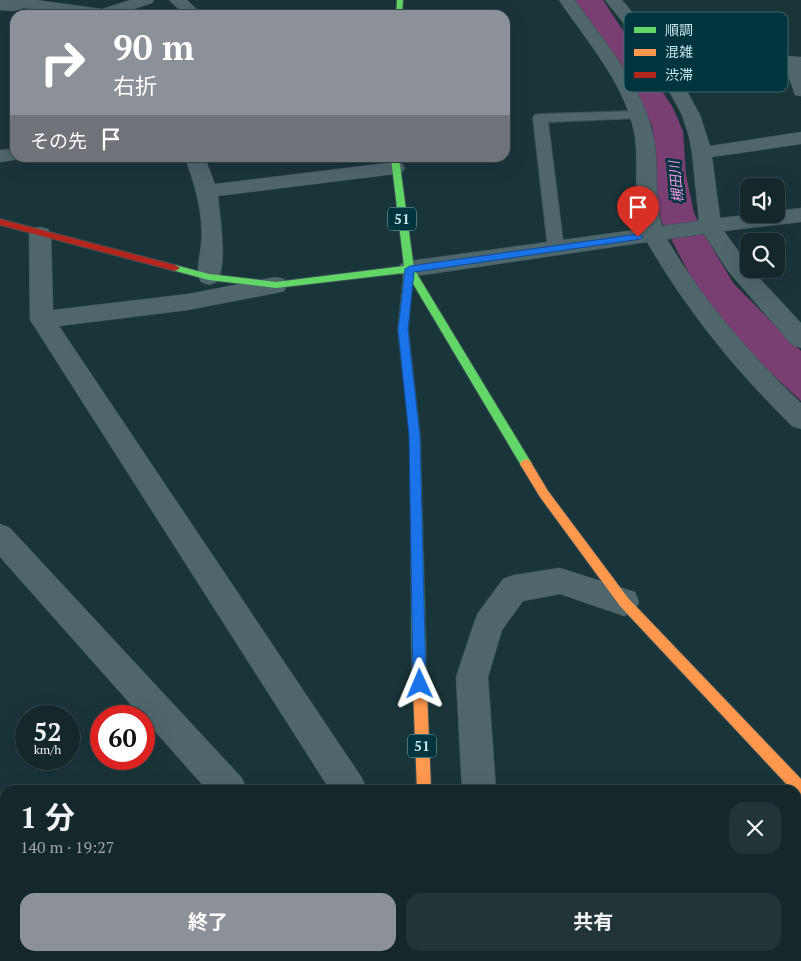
<!DOCTYPE html>
<html lang="ja">
<head>
<meta charset="utf-8">
<style>
  body { margin:0; font-family:"PT Serif","Noto Sans JP",serif; background:#213438; color:#f1f3f6; height:100vh; display:flex; flex-direction:column; font-size:19px; white-space:nowrap }
  * { box-sizing:border-box; margin:0 }
  p { font-size:16px; color:#9da6a9 }
  .icon { flex:none; width:28px; height:28px; fill:none; stroke:currentColor; stroke-width:2; stroke-linecap:round; stroke-linejoin:round }
  .map { position:relative; flex:1; overflow:hidden }
  .panel { position:absolute; left:0px; top:785px; width:801px; height:176px; display:flex; flex-direction:column; background:#14282c; border-radius:15px 15px 0 0; box-shadow:0 5px 20px #0002,0 0 0 1px #334448 }
  .panel>* { flex:none }
  .guide { position:absolute; left:10px; top:10px; width:500px; height:152px; border-radius:15px; box-shadow:0 5px 20px #0002,0 0 0 1px #334448; background:#8c9099; color:#fff; overflow:hidden }
  .buttons { position:absolute; left:740px; top:178px; display:grid; gap:10px }
  .buttons a { display:grid; place-items:center; width:45px; height:45px; border-radius:10px; background:#14282c; box-shadow:0 5px 20px #0002,0 0 0 1px #334448; font-size:25px }
  .speed { position:absolute; left:15px; top:705px; display:flex; gap:10px; font-size:25px; font-weight:700; text-align:center }
  .speed>* { display:grid; place-content:center; width:65px; height:65px; border-radius:50%; background:#14282c; box-shadow:0 5px 20px #0002,0 0 0 1px #334448; line-height:1 }
  .speed small { font-size:12px; font-weight:400 }
  .speed .limit { border:8px solid #d22; background:#fff; color:#111 }
  .pin { position:absolute; display:grid; place-items:center; width:42px; height:42px; color:#fff; margin:-51px -21px; border-radius:50% 50% 50% 0; rotate:-45deg; box-shadow:0 0 5px #0007 }
  .pin .icon { rotate:45deg }
  .me { position:absolute; width:55px; margin:-28px; rotate:359deg; stroke-linejoin:round; filter:drop-shadow(0 0 4px #0008) }
  .turn { display:flex; align-items:center; gap:18px; height:105px; padding:0 20px; font-size:22px }
  .turn .icon { width:65px; height:65px; stroke-width:2.5 }
  .turn b { display:block; font-size:35px; line-height:42px }
  .then { display:flex; align-items:center; height:48px; padding:0 20px; background:#0003; gap:10px; font-size:19px }
  .round { display:grid; place-items:center; flex:none; width:52px; height:52px; border-radius:15px; background:#213438 }
  .headline { display:flex; align-items:center; justify-content:space-between; height:85px; padding:0 20px }
  h1 { font-size:30px; font-weight:700; line-height:38px }
  .action { display:flex; gap:10px; margin-top:auto; padding:10px 20px }
  .action a { flex:1; height:58px; border-radius:15px; background:#8c9099; color:#fff; font-size:20px; font-weight:700; line-height:58px; text-align:center }
  .action a+a { background:#213438; color:#f1f3f6 }
  .map>svg:first-child { display:block }
  .water { fill:#7a3f72 }
  .lines { fill:none; stroke-linecap:round; stroke-linejoin:round }
  .lane-casing { stroke:#3b5155; stroke-width:2 }
  .street-casing { stroke:#3b5155; stroke-width:1 }
  .fast-casing { stroke:#3b5155; stroke-width:2 }
  .slow-casing { stroke:#3b5155; stroke-width:2 }
  .jam-casing { stroke:#3b5155; stroke-width:2 }
  .lane { fill:#4f676b; fill-rule:evenodd }
  .street { fill:#4f676b; fill-rule:evenodd }
  .fast { fill:#63d668; fill-rule:evenodd }
  .slow { fill:#ff974d; fill-rule:evenodd }
  .jam { fill:#b3261e; fill-rule:evenodd }
  .route { fill:#1a73e8; stroke:#114b97 }
  .labels { text-anchor:middle; stroke-width:5; stroke-linejoin:round; paint-order:stroke }
  .far-water-label { font-size:14px; font-style:italic; fill:#f698e5; stroke:#00343e }
  .shield { fill:#00343e; stroke:#8bb1b8; stroke-width:1 }
  .shield-label { font-size:14px; font-weight:bold; fill:#c7e6ed }
  .key { fill:#00343e; stroke:#3c6973; stroke-width:1 }
  .key-label { font-size:14px; fill:#c7e6ed }
</style>
</head>
<body>
<div class="map">
<svg width="801" height="961" viewBox="0 0 801 961">
  <rect width="100%" height="100%" fill="#1a353a"/>
  <!-- water -->
  <path class="water" d="M575,0H603L673,108L683,131L686,175L694,213L708,241L734,284L801,351V401L754,357L717,316L693,281L662,222L656,203L655,147L652,126L632,87Z"/>
  <g class="lines">
    <defs>
      <path id="lane" d="M637,111L642,112L644,115L642,118L548,122L564,249L562,253L556,255L550,253L548,249L533,118L535,115L540,114Z"/>
      <path id="street" d="M0,0H36L102,9L130,0H154L152,3L116,15H75L24,8L14,11L0,10Z
        M169,0H187L203,15H185Z
        M559,0H575C604,42 642,84 653,135C660,165 653,196 662,226L699,221L692,153L689,137L682,115L650,56L605,0H622L663,49L801,57V96L795,95L785,66L670,60L700,115L710,146L801,132V144L712,157L720,218L755,214H776V211L801,208V222L724,231L749,266V269H751L801,323V348L792,345L728,271L704,234L667,239C703,301 750,354 801,403V429L792,426C735,370 687,311 647,242L409,277L401,274L398,269L401,264L409,261L642,229C632,199 639,167 635,137C627,86 587,42 559,0Z
        M15,149V158H23L22,159L0,162V150Z
        M185,158H205L215,184L395,162L402,164L405,168L402,172L395,174L218,196C220,218 228,264 217,282L209,285L201,282C195,272 200,256 201,245C204,215 195,185 185,158Z
        M40,227L48,229L51,234L53,310L188,294L276,277L284,279L287,285L284,291L276,293L188,310L59,326L362,778L367,790H330L34,326L30,320L29,234L32,229Z
        M0,524L10,528L242,778L247,790H207L144,719V716H141L0,557Z
        M560,568L635,592L639,602L635,612L624,616L560,594L523,601L502,630L488,677L496,790H462L456,677L474,623L478,613L503,579L514,575Z
        M5,910V948L0,950V912Z
        M362,956H404L406,961H364Z
        M443,956H510L511,961H445Z"/>
      <path id="fast" d="M397,0H403L402,15H396Z
        M391,158H399L414,269L532,464L530,467H522L412,282L408,330L420,436L426,664L424,668L419,670L414,668L412,664L410,436L398,330L404,273L276,288L209,280L172,270L170,268L175,265L209,274L276,282L404,266Z"/>
      <path id="slow" d="M526,459L530,461L548,491L628,598L801,779V796L796,794V790H792L620,606L540,497L520,464L522,461Z
        M419,658L424,660L426,664L431,790H417L412,664L414,660Z"/>
      <path id="jam" d="M0,219L175,265L180,268L175,271L0,225Z
        M425,956H441V961H425Z"/>
    </defs>
    <!-- lane casing -->
    <use href="#lane" class="lane-casing"/>
    <!-- street casing -->
    <use href="#street" class="street-casing"/>
    <!-- fast casing -->
    <use href="#fast" class="fast-casing"/>
    <!-- slow casing -->
    <use href="#slow" class="slow-casing"/>
    <!-- jam casing -->
    <use href="#jam" class="jam-casing"/>
    <!-- lane -->
    <use href="#lane" class="lane"/>
    <!-- street -->
    <use href="#street" class="street"/>
    <!-- fast -->
    <use href="#fast" class="fast"/>
    <!-- slow -->
    <use href="#slow" class="slow"/>
    <!-- jam -->
    <use href="#jam" class="jam"/>
  </g>
  <!-- route -->
  <path class="route" d="M638,234L643,237L641,239L414,272L408,330L420,436L426,684L424,688L420,690L415,688L413,684L409,436L398,330L405,269L410,266Z"/>
  <g class="labels">
    <!-- far-water labels -->
    <g class="far-water-label">
      <text transform="translate(676 182) rotate(-96)" y="5">槻田川</text>
    </g>
    <!-- shield labels -->
    <g class="shield">
      <rect x="388" y="207.5" width="28" height="23" rx="4"/>
      <rect x="408" y="734.5" width="28" height="23" rx="4"/>
    </g>
    <g class="shield-label">
      <text x="402" y="224">51</text>
      <text x="422" y="751">51</text>
    </g>
  </g>
  <!-- legend -->
  <rect x="624" y="12" width="164" height="80" rx="8" class="key"/>
  <rect x="634" y="27" width="22" height="6" fill="#63d668"/>
  <rect x="634" y="49" width="22" height="7" fill="#ff974d"/>
  <rect x="634" y="72" width="22" height="6" fill="#b3261e"/>
  <g class="key-label">
    <text x="665" y="35">順調</text>
    <text x="665" y="57">混雑</text>
    <text x="665" y="80">渋滞</text>
  </g>
</svg>
<div class="buttons">
<a><svg class="icon" aria-label="sound" viewBox="0 0 24 24"><path d="M4 9h4l5-4v14l-5-4H4zM17 9q2 3 0 6"/></svg></a>
<a><svg class="icon" aria-label="search" viewBox="0 0 24 24"><circle cx="10" cy="10" r="6"/><path d="M15 15l6 6"/></svg></a>
</div>
<div class="speed"><div>52<small>km/h</small></div><div class="limit">60</div></div>
<div class="pin" style="left:638px;top:237px;background:#d93025"><svg class="icon" aria-label="arrive" viewBox="0 0 24 24"><path d="M6 21V4h12l-3 4 3 4H6"/></svg></div>
<svg class="me" style="left:420px;top:684px" viewBox="-20 -20 40 40"><path d="M0-17L14 15 0 8-14 15z" fill="#1a73e8" stroke="#fff" stroke-width="4"/></svg>
<div class="guide">
<div class="turn"><svg class="icon" aria-label="right" viewBox="0 0 24 24"><path d="M7 20v-9h11M14 6l5 5-5 5"/></svg><div><b>90 m</b>右折</div></div>
<div class="then">その先<svg class="icon" aria-label="arrive" viewBox="0 0 24 24"><path d="M6 21V4h12l-3 4 3 4H6"/></svg></div>
</div>
<section class="panel">
<div class="headline"><div><h1>1 分</h1><p>140 m · 19:27</p></div><a class="round"><svg class="icon" aria-label="close" viewBox="0 0 24 24"><path d="M6 6l12 12M18 6L6 18"/></svg></a></div>
<div class="action"><a>終了</a><a>共有</a></div>
</section>
</div>
</body>
</html>
